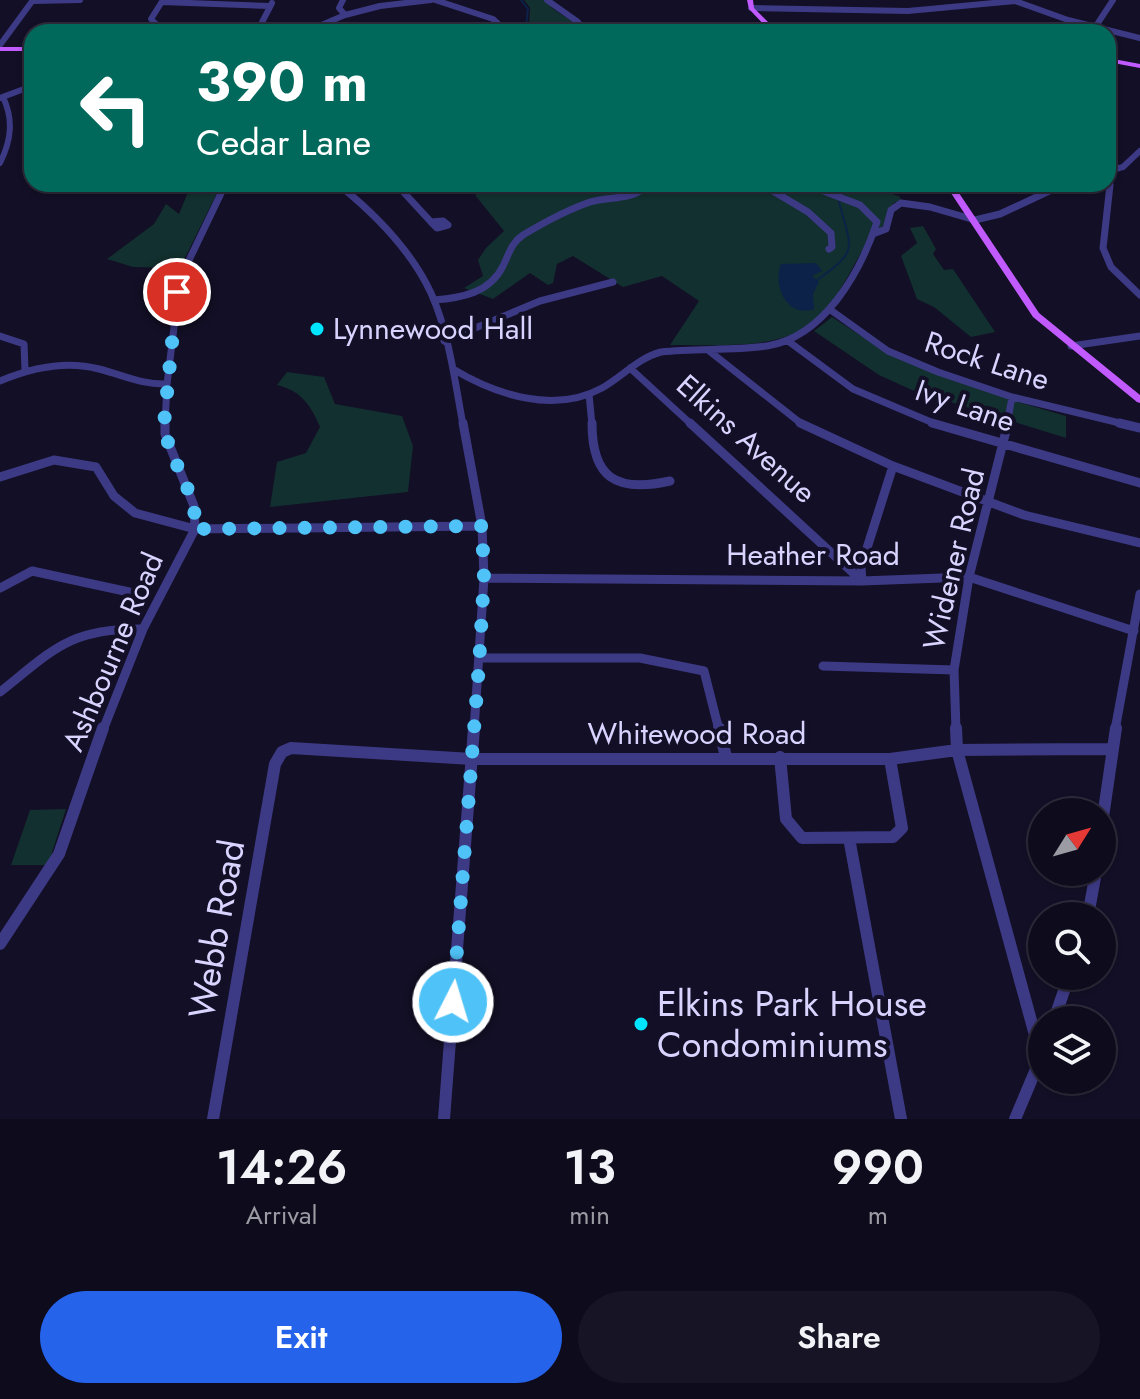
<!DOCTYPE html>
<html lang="en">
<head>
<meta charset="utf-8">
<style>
  body { margin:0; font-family:Jost,sans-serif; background:#171425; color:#f1f3f6; height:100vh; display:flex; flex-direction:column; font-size:30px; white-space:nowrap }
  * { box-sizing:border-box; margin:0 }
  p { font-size:26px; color:#9b9ba3 }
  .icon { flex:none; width:44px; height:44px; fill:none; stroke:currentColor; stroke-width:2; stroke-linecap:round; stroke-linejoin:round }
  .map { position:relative; height:1119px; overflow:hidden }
  .panel { display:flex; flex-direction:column; background:#0e0b1c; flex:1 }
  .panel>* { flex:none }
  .top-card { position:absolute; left:24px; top:24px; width:1092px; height:168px; border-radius:24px; box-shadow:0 2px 6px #0004,0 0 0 2px #2e2b3b; background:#00695c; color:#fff; overflow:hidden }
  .needle { width:52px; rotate:53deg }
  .controls { position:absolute; left:1028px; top:798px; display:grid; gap:16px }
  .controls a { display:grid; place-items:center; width:88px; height:88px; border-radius:50%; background:#0e0b1c; box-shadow:0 2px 6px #0004,0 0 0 2px #2e2b3b; font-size:40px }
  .pin { position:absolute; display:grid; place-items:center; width:68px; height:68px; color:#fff; margin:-34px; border:4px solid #fff; border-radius:50%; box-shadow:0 2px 8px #0007 }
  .me { position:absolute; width:88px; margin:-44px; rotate:5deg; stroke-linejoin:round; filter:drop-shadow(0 0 6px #0008) }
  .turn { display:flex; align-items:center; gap:28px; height:168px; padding:0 40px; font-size:36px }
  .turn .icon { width:104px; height:104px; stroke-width:2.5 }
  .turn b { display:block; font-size:56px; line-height:68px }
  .eta { display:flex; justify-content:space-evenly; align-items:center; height:136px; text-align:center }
  .eta b { font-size:48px; font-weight:600; line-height:56px }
  .cta { display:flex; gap:16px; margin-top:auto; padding:16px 40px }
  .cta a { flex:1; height:92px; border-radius:48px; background:#2563eb; color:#fff; font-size:32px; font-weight:600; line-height:92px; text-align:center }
  .cta a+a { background:#171425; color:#f1f3f6 }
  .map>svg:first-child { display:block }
  .green { fill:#12302f }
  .water { fill:#0c2248 }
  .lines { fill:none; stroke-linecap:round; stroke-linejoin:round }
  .stream { stroke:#0c2248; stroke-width:2 }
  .minor-far3 { stroke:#3d3a85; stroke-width:6 }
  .minor-far2 { stroke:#3d3a85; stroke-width:7 }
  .minor-far1 { stroke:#3d3a85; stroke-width:9 }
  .minor { stroke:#3d3a85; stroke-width:12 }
  .major { fill:#c25bff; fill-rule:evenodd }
  .route { stroke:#4fc3f7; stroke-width:14; stroke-dasharray:0 25.2 }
  .poi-dot { fill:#00e5ff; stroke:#130f26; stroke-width:3 }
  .labels { text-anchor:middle; stroke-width:8; stroke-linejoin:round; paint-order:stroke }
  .poi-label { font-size:30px; fill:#d9d4ff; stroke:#130f26; text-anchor:start }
  .street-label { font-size:30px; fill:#d9d4ff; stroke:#130f26 }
  .near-street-label { font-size:36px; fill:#d9d4ff; stroke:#130f26 }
  .near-poi-label { font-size:36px; fill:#d9d4ff; stroke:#130f26; text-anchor:start }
</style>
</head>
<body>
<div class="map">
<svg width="1140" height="1119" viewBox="0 0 1140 1119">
  <rect width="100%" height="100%" fill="#130f26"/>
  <!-- green -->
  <path class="green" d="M524,0H545C556,15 572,17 583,32H533L529,25L530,8Z
    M582,184H877V190L899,196L902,201L895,202L887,211L888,219L881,229L871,235C857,258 846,283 830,305C796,354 723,344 670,345L699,301L662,276L623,287L573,256L557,264L553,283L548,285L530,273L493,299L464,288L483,276L478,260L486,248L504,231L475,195L486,189L571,191Z
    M188,192L217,193L180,268L133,267L107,259L154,224L166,204L179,214Z
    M923,226L936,249L933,254L944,270L953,269L995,332L971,337L934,307L917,299L901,256L917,243L910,228Z
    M832,317L883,350L1018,402L1066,416V438L912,390L879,375L814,331Z
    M287,372L324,377L335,404L402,416L413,446L408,492L270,507L277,462L306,453L320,427C310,404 301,391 277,385Z
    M66,809L48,865H11L30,810Z"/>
  <!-- water -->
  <path class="water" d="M816,263L822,271L812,276L819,282L813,294L814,309C788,319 772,286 781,264Z"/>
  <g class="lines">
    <!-- stream -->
    <path class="stream" d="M521,0L528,9L526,26L530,32
      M548,32L573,23
      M823,184L831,190
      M816,281C859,250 852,251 839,202"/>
    <!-- minor-far3 -->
    <path class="minor-far3" d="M163,0L151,19L159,27L255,32
      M435,0L493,19L507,32
      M547,0L578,22L586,32
      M33,1L80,0
      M162,2L270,6
      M751,8L908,11L1015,1L1068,20L1140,38
      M345,15L380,6L431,0
      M257,32L272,3
      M305,32L345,15L339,8L343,0
      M1092,32L1113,0
      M0,45L33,0
      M0,98L32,86
      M0,163C11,141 14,120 3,97
      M1108,171L1123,167L1140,151
      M338,184L342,187
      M396,184L399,187
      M761,184L766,187
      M805,184L813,187
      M224,187L225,184
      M360,187L364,184
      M646,187L649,184
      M1058,187L1064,184
      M1109,187L1111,171"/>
    <!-- minor-far2 -->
    <path class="minor-far2" d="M339,185C375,214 411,250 431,293C449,333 455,382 463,425
      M397,185L431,222
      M763,185L808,212L831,233L832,247L829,249
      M1110,185L1103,248L1111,267L1140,295
      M352,193L363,185
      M443,221L448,225L437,228L431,222Z
      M873,234L886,229L891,210L901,203L930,207L975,220L1000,214L1062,185
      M434,300C461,298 490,293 503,266C509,254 511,243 523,235C543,223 567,210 590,202C609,196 632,201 648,185
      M832,311L888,351L938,372L1012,397L1128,425
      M0,336L24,344L25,370
      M444,341L540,301L613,282
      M788,341L853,389L938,425
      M1071,346L1140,336
      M708,350L803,425
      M630,368L692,425
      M453,369C496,395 555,414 602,388C623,376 638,358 661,352C696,348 732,351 767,346C824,337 860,273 877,222L860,205L808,185
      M0,381C31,368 65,360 99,369C123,375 142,385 167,384
      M589,394L592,425
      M165,425L167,384L180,279L225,185
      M1007,425L1012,397"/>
    <!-- minor-far1 -->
    <path class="minor-far1" d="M463,423L482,526L484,578L474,730
      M592,423C592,478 616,493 670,481
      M690,423L862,581
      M800,423L893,466L1024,515L1140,543
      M932,423L1140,483
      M1119,423L1140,428
      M0,477L54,460L96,467L114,496L135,513L195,529L482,526
      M484,578L862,581L969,577L1134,631
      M862,581L861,567L893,466
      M0,588L32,571L129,592
      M479,658H640L704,671L719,730
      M823,666L954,670
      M0,692C54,649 70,628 143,629
      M103,730L143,629L195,529L194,506L165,434V423
      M956,730L954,670L969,577L1008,423
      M1115,730L1140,594"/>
    <!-- minor -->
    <path class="minor" d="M719,728L726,757
      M956,728L957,750L1041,1057
      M780,757L786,819L802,838L893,837L902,828L890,759
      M1102,824L1116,728
      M849,838L901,1119
      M1088,916L1096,872
      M0,944L59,854L103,728
      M1054,1020L1069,976
      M213,1119L275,764L282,752L291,748L472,759H890L957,750L1112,749
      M444,1119L474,728
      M1015,1119L1042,1055"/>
    <!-- major -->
    <path class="major" d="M747,0H753L754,8L778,32H771L749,9Z
      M0,47H32V51H0Z
      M1108,58L1140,64V68L1108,62Z
      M945,184H953L1039,313L1140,395V403L1137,402L1033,317Z"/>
  </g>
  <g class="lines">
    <!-- route -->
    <path class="route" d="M177,292L164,424C168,461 198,491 195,529L482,526L484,578L479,665L453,1002"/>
  </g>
  <!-- markers -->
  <g class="poi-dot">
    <circle cx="317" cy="329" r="8"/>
    <circle cx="641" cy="1024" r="8"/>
  </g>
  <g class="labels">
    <!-- poi labels -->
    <g class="poi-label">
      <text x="333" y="339">Lynnewood Hall</text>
    </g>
    <!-- street labels -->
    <g class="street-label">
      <text transform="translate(987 361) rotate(18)" y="10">Rock Lane</text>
      <text transform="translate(965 406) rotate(19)" y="10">Ivy Lane</text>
      <text transform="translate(746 439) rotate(42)" y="10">Elkins Avenue</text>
      <text x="813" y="565">Heather Road</text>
      <text transform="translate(954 559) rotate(-77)" y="10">Widener Road</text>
      <text transform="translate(113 652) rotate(-67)" y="10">Ashbourne Road</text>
      <text x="697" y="744">Whitewood Road</text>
    </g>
    <!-- near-street labels -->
    <g class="near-street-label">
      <text transform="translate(216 929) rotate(-80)" y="13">Webb Road</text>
    </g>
    <!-- near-poi labels -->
    <g class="near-poi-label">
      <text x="657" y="1016">Elkins Park House<tspan x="657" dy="41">Condominiums</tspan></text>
    </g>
  </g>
</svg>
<div class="controls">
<a><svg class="needle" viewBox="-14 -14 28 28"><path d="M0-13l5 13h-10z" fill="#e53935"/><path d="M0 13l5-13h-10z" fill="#9b9ba3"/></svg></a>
<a><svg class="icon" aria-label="search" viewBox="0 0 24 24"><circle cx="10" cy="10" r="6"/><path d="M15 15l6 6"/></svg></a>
<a><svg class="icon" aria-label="layers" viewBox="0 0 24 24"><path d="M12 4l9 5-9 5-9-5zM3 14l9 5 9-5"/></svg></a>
</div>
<div class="pin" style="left:177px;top:292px;background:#d93025"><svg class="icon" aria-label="arrive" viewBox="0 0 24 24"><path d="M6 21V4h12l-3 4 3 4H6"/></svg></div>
<svg class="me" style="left:453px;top:1002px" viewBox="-20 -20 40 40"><circle r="17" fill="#4fc3f7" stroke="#fff" stroke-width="3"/><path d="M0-11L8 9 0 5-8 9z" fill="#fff"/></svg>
<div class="top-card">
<div class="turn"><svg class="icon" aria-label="left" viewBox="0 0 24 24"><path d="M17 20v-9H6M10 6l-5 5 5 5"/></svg><div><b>390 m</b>Cedar Lane</div></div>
</div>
</div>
<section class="panel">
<div class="eta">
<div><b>14:26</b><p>Arrival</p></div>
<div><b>13</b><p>min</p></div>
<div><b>990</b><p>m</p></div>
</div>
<div class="cta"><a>Exit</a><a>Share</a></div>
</section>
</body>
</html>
